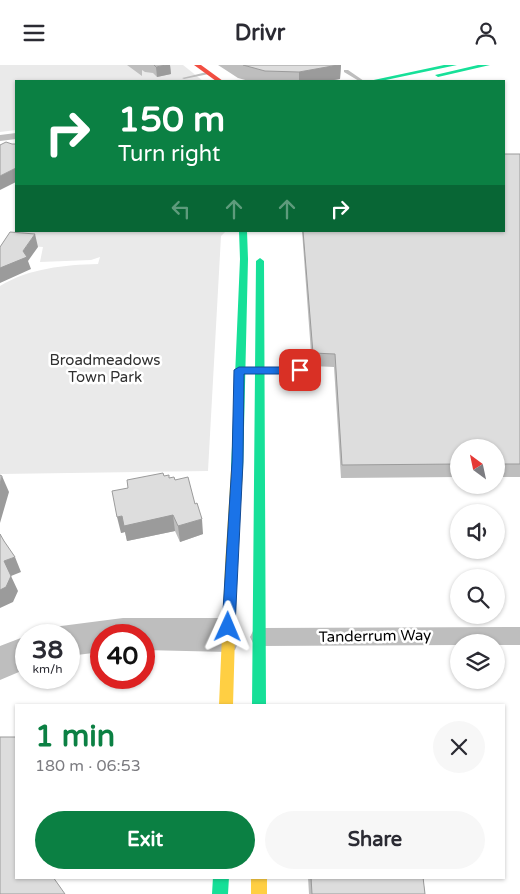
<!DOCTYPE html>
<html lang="en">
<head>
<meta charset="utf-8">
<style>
  body { margin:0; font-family:"Varela Round",sans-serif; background:#f7f7f7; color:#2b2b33; height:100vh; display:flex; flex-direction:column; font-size:19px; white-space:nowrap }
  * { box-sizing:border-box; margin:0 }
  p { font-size:16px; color:#7c7c81 }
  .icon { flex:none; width:28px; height:28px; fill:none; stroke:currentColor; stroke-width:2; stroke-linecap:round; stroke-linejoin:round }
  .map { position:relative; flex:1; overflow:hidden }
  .side { position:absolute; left:15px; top:639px; width:490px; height:175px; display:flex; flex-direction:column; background:#fff; border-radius:0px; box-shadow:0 1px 4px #0004 }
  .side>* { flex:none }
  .top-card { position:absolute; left:15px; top:15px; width:490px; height:152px; border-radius:0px; box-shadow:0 1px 4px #0004; background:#0b8043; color:#fff; overflow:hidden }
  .needle { width:32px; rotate:327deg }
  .buttons { position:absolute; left:450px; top:374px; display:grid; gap:10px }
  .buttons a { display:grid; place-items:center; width:55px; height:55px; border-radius:50%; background:#fff; box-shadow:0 1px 4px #0004; font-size:25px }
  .speed { position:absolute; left:15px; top:559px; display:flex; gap:10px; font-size:25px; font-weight:700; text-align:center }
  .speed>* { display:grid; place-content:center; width:65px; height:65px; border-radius:50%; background:#fff; box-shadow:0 1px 4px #0004; line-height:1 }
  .speed small { font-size:12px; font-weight:400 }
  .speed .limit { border:8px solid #d22; background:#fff; color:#111 }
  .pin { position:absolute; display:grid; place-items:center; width:42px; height:42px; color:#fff; margin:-21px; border-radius:10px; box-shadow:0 2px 8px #0006 }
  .me { position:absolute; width:55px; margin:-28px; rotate:1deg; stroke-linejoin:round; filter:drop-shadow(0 0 4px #0008) }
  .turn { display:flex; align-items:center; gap:18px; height:105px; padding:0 20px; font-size:22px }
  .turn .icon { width:65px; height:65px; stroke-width:2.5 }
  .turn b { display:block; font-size:35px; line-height:42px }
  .lanes { display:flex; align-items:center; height:48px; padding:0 20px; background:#0003; justify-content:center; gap:25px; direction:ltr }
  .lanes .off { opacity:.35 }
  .round { display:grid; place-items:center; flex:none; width:52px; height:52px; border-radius:26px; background:#f7f7f7 }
  .headline { display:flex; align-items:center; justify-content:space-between; height:85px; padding:0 20px }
  h1 { font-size:30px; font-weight:800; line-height:38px; color:#0b8043 }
  .cta { display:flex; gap:10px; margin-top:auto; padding:10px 20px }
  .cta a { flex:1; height:58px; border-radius:30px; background:#0b8043; color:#fff; font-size:20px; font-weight:800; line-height:58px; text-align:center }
  .cta a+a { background:#f7f7f7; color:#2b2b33 }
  header { display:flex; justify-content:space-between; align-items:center; height:65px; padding:0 20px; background:#fff; font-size:22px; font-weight:800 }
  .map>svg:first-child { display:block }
  .green { fill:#eaeaea }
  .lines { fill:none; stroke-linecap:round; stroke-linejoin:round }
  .lane { fill:#bebebe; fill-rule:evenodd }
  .street { fill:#bebebe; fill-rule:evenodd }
  .fast { fill:#16e098; fill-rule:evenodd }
  .slow { fill:#ffcf43; fill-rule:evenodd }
  .jam { fill:#f24e42; fill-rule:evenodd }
  .wall { fill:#bebebe }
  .shaded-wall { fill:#9b9b9b }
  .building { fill:#ddd; stroke:#9b9b9b }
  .route { fill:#1a73e8; stroke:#114b97 }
  .labels { text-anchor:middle; stroke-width:5; stroke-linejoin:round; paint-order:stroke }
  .park-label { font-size:15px; fill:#303030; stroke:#fff }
  .street-label { font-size:15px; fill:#000; stroke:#fff }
</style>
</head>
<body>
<header><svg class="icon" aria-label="menu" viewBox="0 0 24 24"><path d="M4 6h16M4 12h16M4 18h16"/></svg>Drivr<svg class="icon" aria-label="person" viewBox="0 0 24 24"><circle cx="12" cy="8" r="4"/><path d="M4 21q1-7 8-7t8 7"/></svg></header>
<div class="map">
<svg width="520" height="829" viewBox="0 0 520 829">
  <rect width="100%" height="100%" fill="#fff"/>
  <!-- green -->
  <path class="green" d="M0,0H183L203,16H16V65L0,67Z
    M23,166H226L221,171L208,406L0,409V221C30,203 64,200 98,199L100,192L91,195L40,197L43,182L12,180Z"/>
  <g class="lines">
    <!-- lane -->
    <path class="lane" d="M344,5H348L364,16H359L344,7Z
      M207,7H209V9L184,14L182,13Z
      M300,302L303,303L304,305L303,307L261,309L257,306L261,303Z"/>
    <!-- street -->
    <path class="street" d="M16,68V74L0,76V70Z
      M123,553H229L236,556L239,562L236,568L232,570L235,571L238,578L235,585L228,587L144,585V570H101V587L69,591V570H51L54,564L61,561Z
      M520,562V580H496V578H459V580L260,581L253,578L250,572L253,566L260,563Z
      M26,571V604L0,615V581Z"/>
    <!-- fast -->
    <path class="fast" d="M444,0H457L381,16H369Z
      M478,0H490L438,12L435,10Z
      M239,166H247L248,194L243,405L237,409L231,405L240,194Z
      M260,193L264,196L266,640H252L256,196Z
      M213,812H229L228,829H212Z"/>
    <!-- slow -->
    <path class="slow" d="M237,401L243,405L237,500L233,640H219L225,500L231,405Z
      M251,812H267V829H251Z"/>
    <!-- jam -->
    <path class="jam" d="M194,0H201L223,16H216Z"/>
  </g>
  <!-- wall -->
  <path class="wall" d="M127,0H170L171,9L157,12L153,8L145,7L142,5V11Z
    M218,0H341L340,14L328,16H249L238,13Z
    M520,89V412H496V382H459V412L341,413L334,302L312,301L302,166H504Z
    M164,411L175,415L203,469L180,477L175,466L127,476L125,467L121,468L128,423Z
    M308,812H423L425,829H309Z"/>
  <!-- shaded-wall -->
  <path class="shaded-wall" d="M166,0H170L171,9L157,12L156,2Z
    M338,0H341L340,14L328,16H299V7Z
    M16,103V117L0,125V111Z
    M35,169L38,182L28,196L31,204L0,218V203L23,186Z
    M2,411L9,427L0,458V419Z
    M173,450L175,466L127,476L125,467L121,468L117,452L122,451Z
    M202,454L203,469L180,477L178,461Z
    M15,492L21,507L11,511L18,526L13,537L0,543V525L4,496Z"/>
  <!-- building -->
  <path class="building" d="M154,0H166L156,2Z
    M243,0H338L299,7L265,6Z
    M6,77L12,79H16V103L0,111V80Z
    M504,89H520V399H496V382H459V399L342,400L335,289L313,288L303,166H504Z
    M10,167L35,169L23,186L27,192L0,203V182Z
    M163,408L164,411L169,410V413L174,412L175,415L188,412L195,439L197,438L202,454L178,461L173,450L124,461L122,451L117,452L112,426L128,423L127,415Z
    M0,410L2,411L0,419Z
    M0,469L4,476L15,492L4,496L11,511L6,522L0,525Z
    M0,672H16V812H53L65,829H0Z
    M311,812H423L425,829H312Z"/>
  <!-- route -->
  <path class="route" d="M239,302H300L305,305L300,309H244L243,397L235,562L233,567L228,568L224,567L222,562L232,397L234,305Z"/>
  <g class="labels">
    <!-- park labels -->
    <g class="park-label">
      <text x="105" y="300">Broadmeadows<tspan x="105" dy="17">Town Park</tspan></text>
    </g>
    <!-- street labels -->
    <g class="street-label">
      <text transform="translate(375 571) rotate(-1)" y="5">Tanderrum Way</text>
    </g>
  </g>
</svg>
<div class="buttons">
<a><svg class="needle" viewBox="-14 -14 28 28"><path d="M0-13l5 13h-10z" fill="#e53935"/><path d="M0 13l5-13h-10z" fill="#7c7c81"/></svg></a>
<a><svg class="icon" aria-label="sound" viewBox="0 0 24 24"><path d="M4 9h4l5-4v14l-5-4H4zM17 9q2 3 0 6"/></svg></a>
<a><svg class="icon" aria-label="search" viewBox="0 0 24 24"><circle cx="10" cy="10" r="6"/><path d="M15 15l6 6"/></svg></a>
<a><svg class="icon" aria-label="layers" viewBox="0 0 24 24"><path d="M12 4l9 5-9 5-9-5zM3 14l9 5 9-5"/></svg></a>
</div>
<div class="speed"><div>38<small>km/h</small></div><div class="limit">40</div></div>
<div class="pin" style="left:300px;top:305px;background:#d93025"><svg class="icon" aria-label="arrive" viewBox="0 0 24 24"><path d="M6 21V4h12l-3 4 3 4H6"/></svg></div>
<svg class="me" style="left:228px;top:562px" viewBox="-20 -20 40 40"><path d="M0-17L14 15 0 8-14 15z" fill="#1a73e8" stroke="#fff" stroke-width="4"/></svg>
<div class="top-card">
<div class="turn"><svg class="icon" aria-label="right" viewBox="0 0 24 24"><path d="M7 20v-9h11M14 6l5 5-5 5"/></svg><div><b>150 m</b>Turn right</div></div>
<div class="lanes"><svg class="icon off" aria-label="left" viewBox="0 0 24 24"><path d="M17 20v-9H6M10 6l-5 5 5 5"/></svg><svg class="icon off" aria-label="ahead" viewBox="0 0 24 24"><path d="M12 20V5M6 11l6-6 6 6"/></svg><svg class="icon off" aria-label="ahead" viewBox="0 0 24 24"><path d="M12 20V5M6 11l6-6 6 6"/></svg><svg class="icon" aria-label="right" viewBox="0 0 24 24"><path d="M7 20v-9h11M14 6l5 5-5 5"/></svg></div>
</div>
<section class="side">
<div class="headline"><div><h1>1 min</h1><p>180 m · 06:53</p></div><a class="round"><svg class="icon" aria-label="close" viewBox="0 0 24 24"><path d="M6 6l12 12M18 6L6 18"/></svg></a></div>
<div class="cta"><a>Exit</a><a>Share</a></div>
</section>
</div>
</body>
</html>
